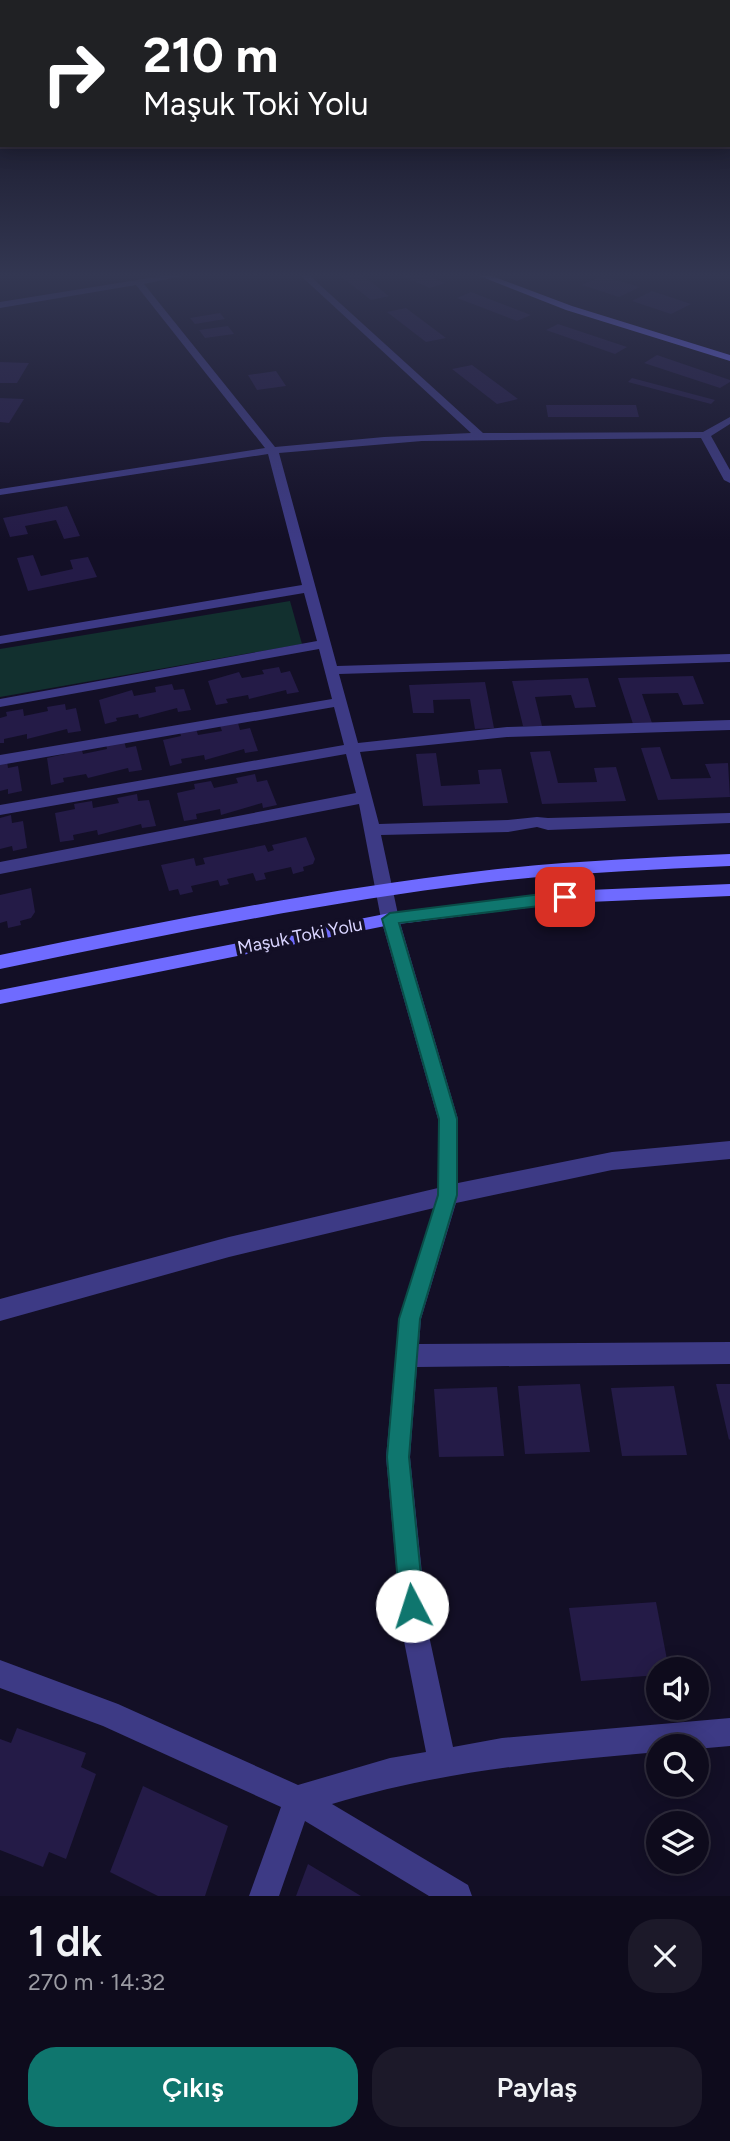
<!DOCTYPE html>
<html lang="tr">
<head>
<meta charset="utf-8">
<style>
  body { margin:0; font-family:Figtree,sans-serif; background:#1c1929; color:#f1f3f6; height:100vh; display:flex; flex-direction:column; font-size:26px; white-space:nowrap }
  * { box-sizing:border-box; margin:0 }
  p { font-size:23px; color:#9b9ba3 }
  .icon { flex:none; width:38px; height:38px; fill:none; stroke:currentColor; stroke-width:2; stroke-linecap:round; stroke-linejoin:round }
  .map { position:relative; height:1896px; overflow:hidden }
  .side { display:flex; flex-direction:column; background:#0e0b1c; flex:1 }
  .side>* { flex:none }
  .hud { position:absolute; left:0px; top:0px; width:732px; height:147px; box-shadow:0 4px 18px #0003,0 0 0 2px #2e2b3b; background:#202124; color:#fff; overflow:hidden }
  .fabs { position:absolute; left:646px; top:1657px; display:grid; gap:14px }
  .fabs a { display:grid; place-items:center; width:63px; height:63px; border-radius:50%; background:#0e0b1c; box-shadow:0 4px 18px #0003,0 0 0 2px #2e2b3b; font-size:35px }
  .pin { position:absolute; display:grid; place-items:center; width:60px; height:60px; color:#fff; margin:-30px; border-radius:14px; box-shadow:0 4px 10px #0006 }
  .me { position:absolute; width:77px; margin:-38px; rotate:355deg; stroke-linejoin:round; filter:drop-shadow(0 0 5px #0008) }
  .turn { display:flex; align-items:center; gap:24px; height:147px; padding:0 28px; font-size:32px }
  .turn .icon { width:91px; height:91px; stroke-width:2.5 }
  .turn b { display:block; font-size:49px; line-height:60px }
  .round { display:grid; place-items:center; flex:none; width:74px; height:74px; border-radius:28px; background:#1c1929 }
  .summary { display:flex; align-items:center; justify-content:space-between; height:119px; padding:0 28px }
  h1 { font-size:42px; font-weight:600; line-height:52px }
  .primary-button { display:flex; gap:14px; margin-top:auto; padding:14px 28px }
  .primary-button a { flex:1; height:80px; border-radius:28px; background:#0f766e; color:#fff; font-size:28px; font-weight:600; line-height:80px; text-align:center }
  .primary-button a+a { background:#1c1929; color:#f1f3f6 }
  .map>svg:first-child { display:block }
  .green { fill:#12302f }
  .building { fill:#241b47 }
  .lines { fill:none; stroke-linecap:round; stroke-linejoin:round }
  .street { fill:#3d3a85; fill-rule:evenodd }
  .secondary { fill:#6f6bff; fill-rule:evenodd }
  .route { fill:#0f766e; stroke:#0a4d48; stroke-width:2 }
  .labels { text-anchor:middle; stroke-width:7; stroke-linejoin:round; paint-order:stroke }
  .street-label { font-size:18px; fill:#d9d4ff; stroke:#130f26 }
</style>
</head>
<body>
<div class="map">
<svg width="730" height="1896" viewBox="0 0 730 1896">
  <rect width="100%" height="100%" fill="#130f26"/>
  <!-- green -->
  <path class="green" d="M290,601L302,644L0,697V649Z"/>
  <!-- building -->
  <path class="building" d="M339,275H362L389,296L371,300Z
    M400,275H426L445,283L430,288Z
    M603,276L640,287L619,297L582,285Z
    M652,291L691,304L671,314L632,301Z
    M471,292L531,315L517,321L457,298Z
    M406,308L446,338L426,342L387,312Z
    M220,313L225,319L195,324L190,318Z
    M558,324L627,347L615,354L546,330Z
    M228,326L234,334L205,338L199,330Z
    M657,355L730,380V382L720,388L644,363Z
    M0,362L29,363L17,383H0Z
    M472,365L518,399L497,404L452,369Z
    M276,371L286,386L257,390L248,375Z
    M632,378L715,400L711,404L628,382Z
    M0,398L24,399L9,423L0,422Z
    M546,405H636L639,417H548Z
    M67,506L80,536L64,539L56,520L25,526L28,534L10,537L3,518Z
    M33,555L41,576L73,569L70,560L88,557L97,577L28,591L17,558Z
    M279,667L281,673L290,671L299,692L287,694L286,690L249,699L248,695L226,699L228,703L216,705L208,681L239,672L242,678L264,674L262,670Z
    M693,676L704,704L683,705L678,693L642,694L652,723L633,724L618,678Z
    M588,678L596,707L575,708L571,695L535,697L542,726H523L512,681Z
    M485,682L494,728L475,729L470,699L433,700L434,713H413L409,685Z
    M172,684L174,690L184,689L191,710L178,712L177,708L139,718L138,714L116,718L117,721L105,724L99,700L132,690L134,696L156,692L155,687Z
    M65,704L66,710L76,708L81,731L68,733L67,729L27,739V734L4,739V743H0V718L7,716L6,712L23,709L24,716L48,711L47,707Z
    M238,723L240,730L250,728L258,751L245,753L244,749L205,760L204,755L181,759L182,763L170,766L163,740L181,736L180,732L196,729L198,735L222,731L220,726Z
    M124,741L126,748L136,746L142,770L129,772L128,768L88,778L86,774L63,778L64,782L51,785L47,758L65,754L64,750L81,747L83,754L107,749L106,744Z
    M660,747L671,779L711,778L705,764L728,763L730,797L658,800L641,748Z
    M550,751L558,783L597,782L594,768L616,767L626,801L542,804L530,752Z
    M436,753L441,786L480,784L478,770L501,769L508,803L423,806L416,754Z
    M7,761L8,768L18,766L22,791L8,794V789L0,791V763Z
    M255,774L257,782L267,780L277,805L263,808L262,803L221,815L220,809L196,814L197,819L184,821L177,793L195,789L194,784L211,781L214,788L238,783L236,778Z
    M137,794L138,801L149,800L156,826L142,828L141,824L98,835L97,830L73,835L74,840L60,842L55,813L75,809L74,804L92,801L93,808L119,803L117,798Z
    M11,815L12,823L23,821L27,848L13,851L12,846L0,849V818Z
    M306,837L315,859L313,864L303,867L304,871L293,874L291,867L264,873L266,879L256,881L253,873L227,879L229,884L220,886L218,880L191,886L193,892L180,895L178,889L169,891L161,865L194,858L196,866L205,864L203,858L265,845L268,852L274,850L272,845Z
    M31,888L35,912L31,918L20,921L21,925L8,928L7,921L0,923V895Z
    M580,1384L590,1452L525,1454L518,1386Z
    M716,1384H730V1439L729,1440Z
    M674,1386L687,1455L622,1456L611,1388Z
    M497,1387L504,1456L439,1457L434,1389Z
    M656,1602L669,1670H658V1675L581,1681L569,1608Z
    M17,1728L86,1753L81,1767L96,1774L66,1859L49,1852L43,1867L0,1850V1739L11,1743Z
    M143,1786L228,1826L205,1896H158L110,1872Z
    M308,1864L361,1896H296Z"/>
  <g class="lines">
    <!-- street -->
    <path class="street" d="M168,275H187L144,284L275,447L384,437L471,433L300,275H309L483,433L703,432L730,417V424L711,436L730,470V483L724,480L701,438L422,441L279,453L337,666L730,654V662L339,674L358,743L507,727L730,720V730L507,737L360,752L379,824L508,820L537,817L548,818L730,813V823L548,830L537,827L508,832L381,835L399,919L458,1119V1183L612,1152L730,1141V1159L612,1170L456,1203L421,1319L419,1344L730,1342V1364L417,1367L410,1457L428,1631L453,1747L502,1738L730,1718V1746L696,1749V1746H658V1752C545,1762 441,1771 332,1804L468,1885L472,1896H429L305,1821L279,1896H249L281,1807L103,1726L0,1688V1660L118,1704L298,1785L390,1758L426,1752L402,1631L386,1457L399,1319L434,1208L229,1257L0,1321V1299L229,1237L438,1188V1119L381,919L359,804L0,874V862L356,793L346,754L0,815V805L344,745L334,707L0,765V755L332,699L319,649L0,707V699L317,641L304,593L0,644V636L302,585L268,454L0,495V489L265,448L136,285L0,308V302Z"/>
    <!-- secondary -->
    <path class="secondary" d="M477,275H489L572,306L730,355V361L566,310Z
      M730,854V866C647,870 564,873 481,883C319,903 159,936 0,969V955C160,922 319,890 481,871C564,861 647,858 730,854Z
      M730,884V896L565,903L390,925L0,1004V990L390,913L565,891Z"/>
  </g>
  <!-- sky -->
  <linearGradient id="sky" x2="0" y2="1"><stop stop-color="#0a0815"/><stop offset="0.51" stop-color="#333752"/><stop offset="1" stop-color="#333752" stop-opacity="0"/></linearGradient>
  <rect width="730" height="540" fill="url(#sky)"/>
  <!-- route -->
  <path class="route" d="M565,891L572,897L565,903L399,923L457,1119V1195L420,1319L409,1457L424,1606L421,1615L412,1618L404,1615L400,1606L387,1457L399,1319L438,1195L439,1119L382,919L390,913Z"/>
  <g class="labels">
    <!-- street labels -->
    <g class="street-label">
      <text transform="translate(300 936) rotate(-11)" y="6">Maşuk Toki Yolu</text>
    </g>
  </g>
</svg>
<div class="fabs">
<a><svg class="icon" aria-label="sound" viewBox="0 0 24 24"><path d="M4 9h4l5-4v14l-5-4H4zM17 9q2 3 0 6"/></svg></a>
<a><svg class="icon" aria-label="search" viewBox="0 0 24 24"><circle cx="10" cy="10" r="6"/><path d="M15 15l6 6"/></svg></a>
<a><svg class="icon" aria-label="layers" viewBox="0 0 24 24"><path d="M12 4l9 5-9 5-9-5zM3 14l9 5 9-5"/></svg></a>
</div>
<div class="pin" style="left:565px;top:897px;background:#d93025"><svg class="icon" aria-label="arrive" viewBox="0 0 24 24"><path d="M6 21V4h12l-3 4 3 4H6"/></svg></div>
<svg class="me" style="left:412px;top:1606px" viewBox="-20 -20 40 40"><circle r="19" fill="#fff"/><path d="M0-13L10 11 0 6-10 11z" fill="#0f766e"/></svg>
<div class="hud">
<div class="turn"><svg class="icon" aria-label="right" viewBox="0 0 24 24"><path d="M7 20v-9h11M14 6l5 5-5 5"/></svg><div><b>210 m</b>Maşuk Toki Yolu</div></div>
</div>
</div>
<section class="side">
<div class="summary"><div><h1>1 dk</h1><p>270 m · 14:32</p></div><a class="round"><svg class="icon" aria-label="close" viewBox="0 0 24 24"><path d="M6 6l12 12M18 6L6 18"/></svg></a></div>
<div class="primary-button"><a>Çıkış</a><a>Paylaş</a></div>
</section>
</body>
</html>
